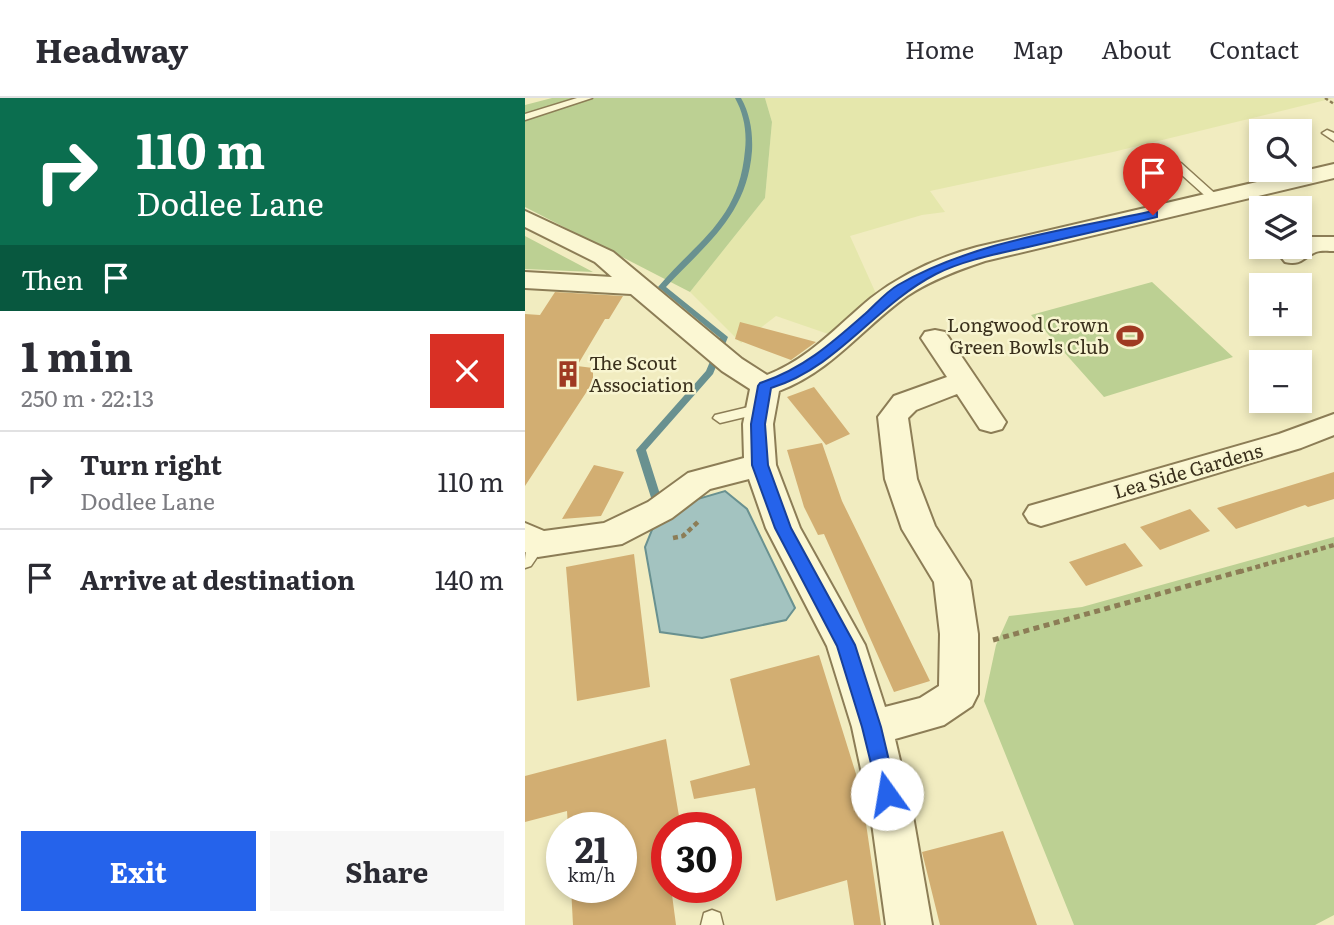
<!DOCTYPE html>
<html lang="en">
<head>
<meta charset="utf-8">
<style>
  body { margin:0; font-family:Literata,serif; background:#f7f7f7; color:#2b2b33; height:100vh; display:flex; flex-direction:column; font-size:26px; white-space:nowrap }
  * { box-sizing:border-box; margin:0 }
  p { font-size:23px; color:#7c7c81 }
  .icon { flex:none; width:38px; height:38px; fill:none; stroke:currentColor; stroke-width:2; stroke-linecap:round; stroke-linejoin:round }
  .map { position:relative; flex:1; overflow:hidden }
  .panel { display:flex; flex-direction:column; background:#fff; width:525px }
  .panel>* { flex:none }
  .banner { background:#0b6e4f; color:#fff; overflow:hidden }
  .tools { position:absolute; left:724px; top:21px; display:grid; gap:14px }
  .tools a { display:grid; place-items:center; width:63px; height:63px; border-radius:0px; background:#fff; box-shadow:0 4px 10px #0003; font-size:35px }
  .speed { position:absolute; left:21px; top:714px; display:flex; gap:14px; font-size:35px; font-weight:700; text-align:center }
  .speed>* { display:grid; place-content:center; width:91px; height:91px; border-radius:50%; background:#fff; box-shadow:0 4px 10px #0003; line-height:1 }
  .speed small { font-size:18px; font-weight:400 }
  .speed .limit { border:10px solid #d22; background:#fff; color:#111 }
  .pin { position:absolute; display:grid; place-items:center; width:60px; height:60px; color:#fff; margin:-72px -30px; border-radius:50% 50% 50% 0; rotate:-45deg; box-shadow:0 0 7px #0007 }
  .pin .icon { rotate:45deg }
  .me { position:absolute; width:77px; margin:-38px; rotate:347deg; stroke-linejoin:round; filter:drop-shadow(0 0 5px #0008) }
  .turn { display:flex; align-items:center; gap:24px; height:147px; padding:0 21px; font-size:32px }
  .turn .icon { width:91px; height:91px; stroke-width:2.5 }
  .turn b { display:block; font-size:49px; line-height:60px }
  .then { display:flex; align-items:center; height:66px; padding:0 21px; background:#0003; gap:14px; font-size:26px }
  .round { display:grid; place-items:center; flex:none; width:74px; height:74px; border-radius:0px; background:#f7f7f7 }
  .headline { display:flex; align-items:center; justify-content:space-between; height:119px; padding:0 21px }
  h1 { font-size:42px; font-weight:700; line-height:52px }
  .button { display:flex; gap:14px; margin-top:auto; padding:14px 21px }
  .button a { flex:1; height:80px; border-radius:0px; background:#2563eb; color:#fff; font-size:28px; font-weight:700; line-height:80px; text-align:center }
  .button a+a { background:#f7f7f7; color:#2b2b33 }
  ul { padding:0; list-style:none }
  li { display:flex; align-items:center; gap:21px; height:98px; padding:0 21px; border-top:2px solid #e1e1e2 }
  li div { flex:1 }
  li b { display:block; font-size:26px }
  li em { font-style:normal }
  header { display:flex; align-items:center; gap:42px; box-sizing:border-box; height:98px; padding:0 35px; background:#fff; border-bottom:2px solid #e1e1e2 }
  header strong { font-size:33px }
  nav { display:flex; gap:38px; margin-inline-start:auto; font-size:24px }
  main { display:flex; flex:1; min-height:0 }
  .map>svg:first-child { display:block }
  .farmland { fill:#e5e7ac }
  .green { fill:#bcd093 }
  .water { fill:#a3c3c0; stroke:#699190; stroke-width:2 }
  .lines { fill:none; stroke-linecap:round; stroke-linejoin:round }
  .stream { fill:#699190; fill-rule:evenodd }
  .building { fill:#d2ae72 }
  .service-casing { stroke:#8c7d56; stroke-width:3 }
  .minor-casing { stroke:#8c7d56; stroke-width:4 }
  .path-far2 { stroke:#8c7d56; stroke-width:2.5; stroke-dasharray:3.5 2.5; stroke-linecap:butt }
  .path-far1 { stroke:#8c7d56; stroke-width:4.5; stroke-dasharray:5 3.5; stroke-linecap:butt }
  .path { stroke:#8c7d56; stroke-width:5; stroke-dasharray:6 4.5; stroke-linecap:butt }
  .service { fill:#fbf7d3; fill-rule:evenodd }
  .minor { fill:#fbf7d3; fill-rule:evenodd }
  .route { fill:#2563eb; stroke:#184099; stroke-width:2 }
  .labels { text-anchor:middle; stroke-width:5; stroke-linejoin:round; paint-order:stroke }
  .poi-label { font-size:19px; fill:#3a301c; stroke:#f8f5d0; text-anchor:end }
  .street-label { font-size:19px; fill:#3a301c; stroke:#f8f5d0 }
</style>
</head>
<body>
<header>
<strong>Headway</strong>
<nav><a>Home</a><a>Map</a><a>About</a><a>Contact</a></nav>
</header>
<main>
<section class="panel">
<div class="banner">
<div class="turn"><svg class="icon" aria-label="right" viewBox="0 0 24 24"><path d="M7 20v-9h11M14 6l5 5-5 5"/></svg><div><b>110 m</b>Dodlee Lane</div></div>
<div class="then">Then<svg class="icon" aria-label="arrive" viewBox="0 0 24 24"><path d="M6 21V4h12l-3 4 3 4H6"/></svg></div>
</div>
<div class="headline"><div><h1>1 min</h1><p>250 m · 22:13</p></div><a class="round" style="background:#d93025;color:#fff"><svg class="icon" aria-label="close" viewBox="0 0 24 24"><path d="M6 6l12 12M18 6L6 18"/></svg></a></div>
<ul>
<li><svg class="icon" aria-label="right" viewBox="0 0 24 24"><path d="M7 20v-9h11M14 6l5 5-5 5"/></svg><div><b>Turn right</b><p>Dodlee Lane</p></div><em>110 m</em></li>
<li><svg class="icon" aria-label="arrive" viewBox="0 0 24 24"><path d="M6 21V4h12l-3 4 3 4H6"/></svg><div><b>Arrive at destination</b></div><em>140 m</em></li>
</ul>
<div class="button"><a>Exit</a><a>Share</a></div>
</section>
<div class="map">
<svg width="809" height="827" viewBox="0 0 809 827">
  <rect width="100%" height="100%" fill="#f1ecc0"/>
  <!-- farmland -->
  <path class="farmland" d="M240,0H809L588,54L405,93L420,114L397,117L325,138L353,200L309,238L251,218L216,245L165,194L240,100L247,24Z"/>
  <!-- green -->
  <path class="green" d="M27,0H240L247,24L240,100L165,194L0,109V7Z
    M0,138L68,174L0,171Z
    M627,184L708,259L579,299L506,217Z
    M809,439V817L790,827H549L459,603L471,547L484,518L557,509Z"/>
  <!-- water -->
  <path class="water" d="M200,393L222,411L270,510L261,522L177,540L135,534L120,449L135,412Z"/>
  <g class="lines">
    <!-- stream -->
    <path class="stream" d="M210,0H216C225,16 228,34 227,53C222,117 182,145 141,189L203,239L188,276L121,352L139,409L134,412L129,409L111,352L181,273L195,240L133,189C174,141 214,122 220,52C222,34 219,16 210,0Z"/>
  </g>
  <!-- building -->
  <path class="building" d="M30,194L98,198L84,221H80L52,268L68,270V284L0,388V216L15,217Z
    M215,224L291,244L266,262L210,241Z
    M289,289L325,336L301,347L262,299Z
    M297,345L317,403L405,583L369,594L299,436L293,437L279,409L262,352Z
    M69,367L99,374L76,418L37,421Z
    M809,374V401L783,409L780,407L711,431L692,410Z
    M665,411L685,433L635,452L615,429Z
    M600,445L618,468L561,488L544,464Z
    M109,456L125,589L52,603L41,469Z
    M294,557L336,692L356,827H329L322,782L251,803L230,690L169,701L165,683L225,667L205,581Z
    M141,641L156,730H142V789H146L151,827H48L46,789H96V730H43L42,713L0,724V678Z
    M478,733L512,827H415L397,754Z"/>
  <g class="lines">
    <defs>
      <path id="service" d="M52,0H67L0,22V16Z
        M802,32L809,35V43L797,35Z
        M648,65H656L695,100V104H687L648,69Z
        M236,306L241,308L243,311L241,314L195,325L188,320L190,317Z
        M13,440L19,442L21,446L6,468L0,470C0,458 0,444 13,440Z
        M187,812L195,815L198,827H176L179,815Z"/>
      <path id="minor" d="M809,66V80L460,163C433,172 406,182 382,198C336,231 308,272 254,293L248,326L251,367L275,430L340,547L360,609L395,600L414,588L415,536L409,484L377,431L360,381L353,319L369,298L422,279L396,240L400,234L410,232L420,234L481,324L477,331L466,334L455,331L432,296L391,312L383,320L392,381L410,428L445,483L453,536V596L447,608L419,627L370,641L388,718L407,827H361L346,718L327,629L302,548L241,430L224,381L185,391L147,420L97,446L13,459L0,454V425L19,433L79,425L123,404L163,375L219,360L218,326L225,291L197,273L106,196L0,190V174L87,179L70,164L0,129V113L88,154L217,261L242,277C284,261 312,228 346,200C377,176 414,159 452,149Z
        M786,139H809V153C804,153 796,152 791,154C778,159 777,168 760,164L756,159C762,151 766,149 775,149V142Z
        M809,316V337L776,350L516,428L504,424L499,416L504,408L754,336Z"/>
    </defs>
    <!-- service casing -->
    <use href="#service" class="service-casing"/>
    <!-- minor casing -->
    <use href="#minor" class="minor-casing"/>
    <!-- path-far2 -->
    <path class="path-far2" d="M800,0L809,6"/>
    <!-- path-far1 -->
    <path class="path-far1" d="M148,440L158,438L175,422
      M714,474L809,447"/>
    <!-- path -->
    <path class="path" d="M468,542L720,472"/>
    <!-- service -->
    <use href="#service" class="service"/>
    <!-- minor -->
    <use href="#minor" class="minor"/>
  </g>
  <!-- route -->
  <path class="route" d="M628,113L632,114V119C589,129 546,139 503,149C472,156 439,162 411,176C349,208 314,269 246,290L240,326L243,367L266,430L330,547L356,629L372,696L369,702L362,705L355,702L337,629L312,548L250,430L227,367L226,326L233,288L235,285C278,271 307,245 341,215C351,206 361,194 373,187C449,143 543,132 628,113Z"/>
  <!-- icons -->
  <defs>
    <symbol id="stadium-bare" viewBox="-9 -9 18 18"><path d="M0-5a6.5 5 0 1 0 0 10a6.5 5 0 1 0 0-10ZM-3.5-1.8h7v3.6h-7Z" fill="#9f3a22" stroke="#f8f5d0" stroke-width="2.5" paint-order="stroke"/></symbol>
    <symbol id="building-bare" viewBox="-9 -9 18 18"><path d="M-4-6H4V6H1V3H-1V6H-4ZM-2.5-4.3h1.7v1.8h-1.7ZM.8-4.3h1.7v1.8H.8ZM-2.5-1h1.7V.8h-1.7ZM.8-1h1.7V.8H.8Z" fill="#9f3a22" stroke="#f8f5d0" stroke-width="2.5" paint-order="stroke"/></symbol>
  </defs>
  <g fill-rule="evenodd">
    <use href="#stadium-bare" x="586" y="219" width="38" height="38"/>
    <use href="#building-bare" x="24" y="257" width="38" height="38"/>
  </g>
  <g class="labels">
    <!-- poi labels -->
    <g class="poi-label">
      <text x="584" y="234">Longwood Crown<tspan x="584" dy="22">Green Bowls Club</tspan></text>
      <text x="64" y="272" text-anchor="start">The Scout<tspan x="64" dy="22">Association</tspan></text>
    </g>
    <!-- street labels -->
    <g class="street-label">
      <text transform="translate(663 373) rotate(-16)" y="7">Lea Side Gardens</text>
    </g>
  </g>
</svg>
<div class="tools">
<a><svg class="icon" aria-label="search" viewBox="0 0 24 24"><circle cx="10" cy="10" r="6"/><path d="M15 15l6 6"/></svg></a>
<a><svg class="icon" aria-label="layers" viewBox="0 0 24 24"><path d="M12 4l9 5-9 5-9-5zM3 14l9 5 9-5"/></svg></a>
<a>+</a>
<a>−</a>
</div>
<div class="speed"><div>21<small>km/h</small></div><div class="limit">30</div></div>
<div class="pin" style="left:628px;top:117px;background:#d93025"><svg class="icon" aria-label="arrive" viewBox="0 0 24 24"><path d="M6 21V4h12l-3 4 3 4H6"/></svg></div>
<svg class="me" style="left:362px;top:696px" viewBox="-20 -20 40 40"><circle r="19" fill="#fff"/><path d="M0-13L10 11 0 6-10 11z" fill="#2563eb"/></svg>
</div>
</main>
</body>
</html>
